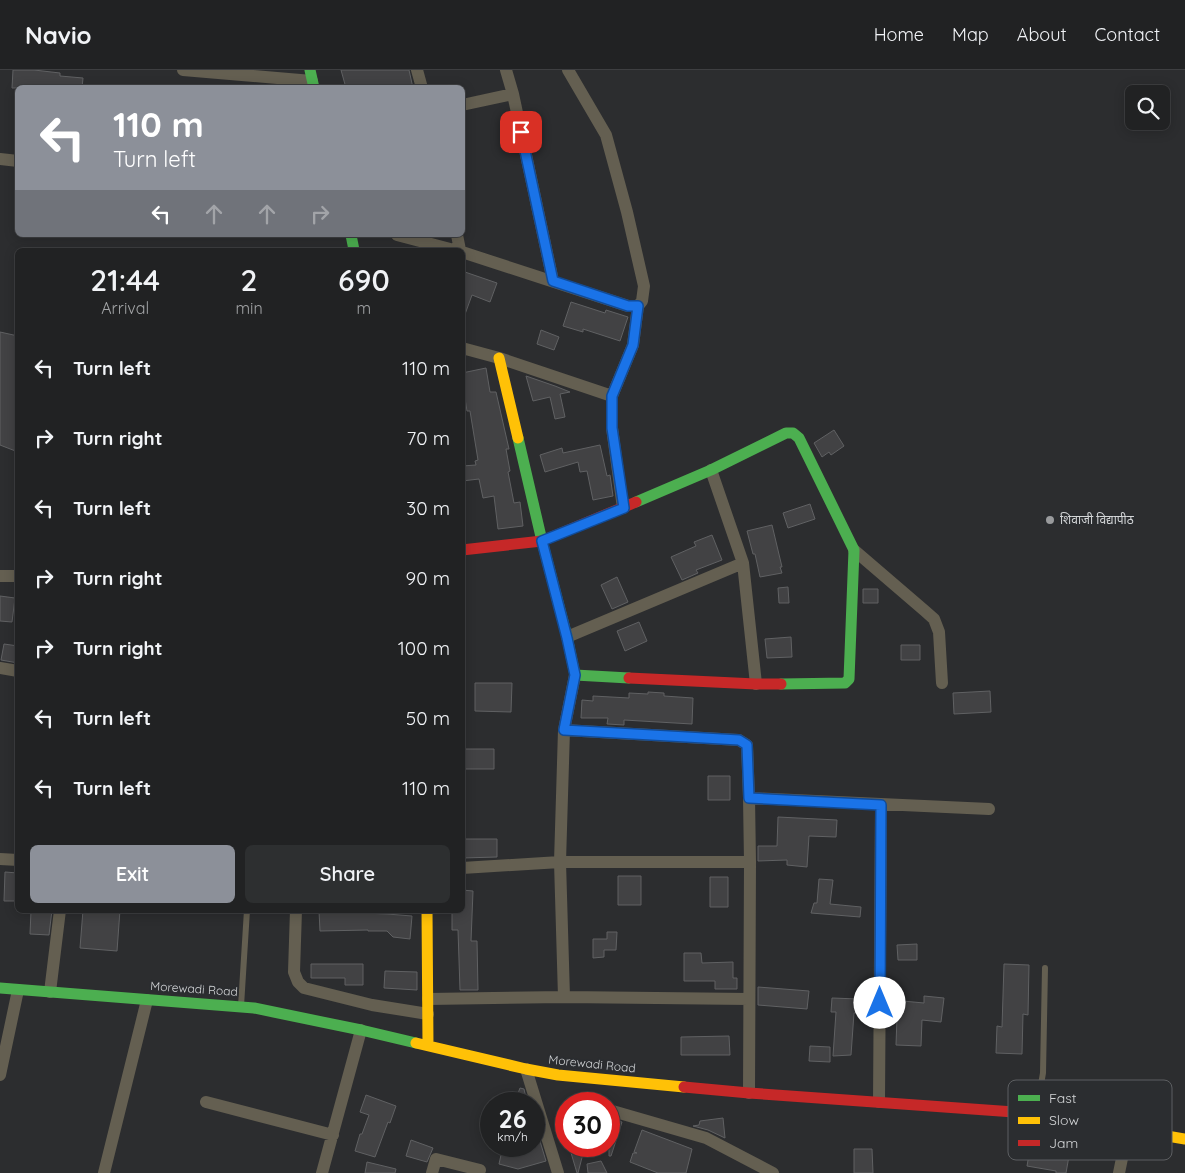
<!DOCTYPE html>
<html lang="en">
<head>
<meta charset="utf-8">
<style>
  body { margin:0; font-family:Quicksand,"Noto Sans Devanagari",sans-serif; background:#2d2f30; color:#f1f3f6; height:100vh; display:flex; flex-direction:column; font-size:19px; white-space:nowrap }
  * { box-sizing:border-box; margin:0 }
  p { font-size:16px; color:#a2a4a6 }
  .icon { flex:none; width:28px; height:28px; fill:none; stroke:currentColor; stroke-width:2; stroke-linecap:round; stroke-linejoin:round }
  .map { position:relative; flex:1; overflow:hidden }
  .panel { position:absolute; left:15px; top:178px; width:450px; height:665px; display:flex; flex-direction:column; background:#212223; border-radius:8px; box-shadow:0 2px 12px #0003,0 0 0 1px #3e3f41 }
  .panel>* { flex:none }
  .banner { position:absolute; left:15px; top:15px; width:450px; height:152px; border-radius:8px; box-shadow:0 2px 12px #0003,0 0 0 1px #3e3f41; background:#8c9099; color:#fff; overflow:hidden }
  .controls { position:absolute; left:1125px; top:15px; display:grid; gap:10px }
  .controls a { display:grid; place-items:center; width:45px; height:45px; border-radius:8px; background:#212223; box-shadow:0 2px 12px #0003,0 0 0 1px #3e3f41; font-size:25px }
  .speed { position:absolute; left:480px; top:1022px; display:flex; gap:10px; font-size:25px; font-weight:700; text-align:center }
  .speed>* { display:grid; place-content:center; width:65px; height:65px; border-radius:50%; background:#212223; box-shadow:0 2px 12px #0003,0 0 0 1px #3e3f41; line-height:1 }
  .speed small { font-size:12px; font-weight:400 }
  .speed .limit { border:8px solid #d22; background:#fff; color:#111 }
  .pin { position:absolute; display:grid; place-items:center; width:42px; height:42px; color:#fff; margin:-21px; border-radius:10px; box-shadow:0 2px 8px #0006 }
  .me { position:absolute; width:55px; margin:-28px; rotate:0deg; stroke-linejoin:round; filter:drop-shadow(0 0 4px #0008) }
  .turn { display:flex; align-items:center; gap:18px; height:105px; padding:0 15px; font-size:22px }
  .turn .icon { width:65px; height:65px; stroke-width:2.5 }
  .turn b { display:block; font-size:35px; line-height:42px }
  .lanes { display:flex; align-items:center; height:48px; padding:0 15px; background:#0003; justify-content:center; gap:25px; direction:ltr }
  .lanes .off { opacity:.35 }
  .eta { display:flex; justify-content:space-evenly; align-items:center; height:85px; text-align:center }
  .eta b { font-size:30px; font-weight:600; line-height:35px }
  .action { display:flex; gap:10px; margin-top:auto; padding:10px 15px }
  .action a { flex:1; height:58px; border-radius:8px; background:#8c9099; color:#fff; font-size:20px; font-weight:600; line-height:58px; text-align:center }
  .action a+a { background:#2d2f30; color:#f1f3f6 }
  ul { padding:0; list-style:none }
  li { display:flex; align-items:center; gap:15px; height:70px; padding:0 15px }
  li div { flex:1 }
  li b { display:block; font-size:19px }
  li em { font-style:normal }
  header { display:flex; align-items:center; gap:30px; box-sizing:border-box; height:70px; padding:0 25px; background:#212223; border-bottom:1px solid #3e3f41 }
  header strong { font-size:24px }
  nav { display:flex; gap:28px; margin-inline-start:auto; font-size:18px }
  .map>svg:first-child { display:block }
  .building { fill:#424244; stroke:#606163 }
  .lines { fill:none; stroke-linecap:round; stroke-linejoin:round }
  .lane { stroke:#645f51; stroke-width:6 }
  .street { stroke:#645f51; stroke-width:12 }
  .fast { stroke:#4caf50; stroke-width:11 }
  .slow { stroke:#ffc107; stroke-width:11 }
  .jam { stroke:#c62828; stroke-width:11 }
  .route-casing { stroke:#114b97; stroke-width:12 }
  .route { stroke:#1a73e8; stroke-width:9 }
  .poi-dot { fill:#999a9c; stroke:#2b2d30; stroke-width:2 }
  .labels { text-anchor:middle; stroke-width:4; stroke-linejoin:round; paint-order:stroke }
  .poi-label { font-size:12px; fill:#d3d5d7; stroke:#2b2d30; text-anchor:start }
  .street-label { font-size:12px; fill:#d3d5d7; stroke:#2b2d30 }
  .key { fill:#2b2d30; stroke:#5d5f62; stroke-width:1 }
  .key-label { font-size:14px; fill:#d3d5d7 }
</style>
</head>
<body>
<header>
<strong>Navio</strong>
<nav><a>Home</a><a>Map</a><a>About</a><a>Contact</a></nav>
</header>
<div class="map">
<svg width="1185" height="1103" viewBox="0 0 1185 1103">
  <rect width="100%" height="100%" fill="#2c2d2f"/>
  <!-- building -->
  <path class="building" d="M13,0H34L60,3V6L83,8L82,18H12Z
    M341,0H409L413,18H346Z
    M462,201L497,213L490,232L472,225L464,247H462Z
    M571,232L605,243L606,240L628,247L620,271L583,259V262L563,256Z
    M541,260L559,267L554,280L537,274Z
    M0,262L18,266V382L0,375Z
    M486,298L490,322H496L509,379H506L510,401L508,402L514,433L520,432L523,456L498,459L494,426L483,428L479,409L462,411V396L476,395L475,391L478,390L470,341H467L462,310V303Z
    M526,306L555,316L570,322L560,324L565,347L555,349L550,327L533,331Z
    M834,360L844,376L831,385L829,382L822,387L814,373Z
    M600,375L607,406L610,405L613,426L593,430L587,401L580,402L578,392L545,402L540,385L562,378L563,383Z
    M810,434L815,449L788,458L783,443Z
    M772,455L782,497H780L782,503L760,507L755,484H753L747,461Z
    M712,465L722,490L696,500L698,503L682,510L671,487L696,476L694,472Z
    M617,507L628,532L612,539L601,515Z
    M788,517L789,533H779L778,518Z
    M863,519H878V533H863Z
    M0,526L15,528L12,552L0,551Z
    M639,552L647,571L625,581L617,561Z
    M791,567L792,587L767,588L765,569Z
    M4,574L18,576V593L1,590Z
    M901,575H920V590H901Z
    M475,613H512L511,642L475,641Z
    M990,621L991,642L954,644L953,623Z
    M648,622L664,623V626L693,628L692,654L624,650V655L607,654L608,648H581L582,630L593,631V626L629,628V623L648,624Z
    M462,679H494V699H462Z
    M708,706H730V730H708Z
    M778,747L837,750L836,767L809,766L807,797L787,795V790L758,791V776H777Z
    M462,769H497V787L462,788Z
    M5,802L18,803V831H4Z
    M618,806H641V835H618Z
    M710,807H728V837H710Z
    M819,809L833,810L830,834L861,837L860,847L811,843L814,833H817Z
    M462,820L473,821L471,871H477L478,920H460L458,860H452V840H462Z
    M37,840H52L49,865L30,864L31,841H37Z
    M83,840H120L117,881L80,878Z
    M362,840V843L387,844L412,846L410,869L393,867L387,861H368V860L320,861L319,841Z
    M607,862H617L616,880H604V887L593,888V869H607Z
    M917,874V890H898L897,875Z
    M684,883H701L702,893L733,892V908H737V919H715V911H684Z
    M311,894H363V915H345V908H311Z
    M1004,894L1029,895L1028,945L1023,944L1022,984L996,983L997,956L1002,957Z
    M385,901L417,902V920L384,918Z
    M758,917L809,921L807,939L758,935Z
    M924,926L944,928L941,952L922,950L921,976L896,975L897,947L890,946L892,930L924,933Z
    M832,928L859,929V943H854L851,985L833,986L836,942H831Z
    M729,966L730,985H681V967Z
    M810,976L830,977V992L809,991Z
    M520,1018L524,1019L526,1028L525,1034H514Z
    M366,1025L396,1036L390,1053L388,1052L375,1087L355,1081L360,1064H362L369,1045L360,1042Z
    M609,1048L622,1052L611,1086H609Z
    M723,1048L725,1068L708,1060L693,1056L699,1055L700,1051Z
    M642,1060L692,1079L686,1103H658L630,1092L633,1083H637L634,1082Z
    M539,1068L546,1091L518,1099L499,1094L503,1076H534V1070Z
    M411,1070L433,1078L427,1092L406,1086Z
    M569,1076H585L578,1103H577Z
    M854,1079H872L873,1103H854Z
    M1030,1079L1069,1086L1066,1103H1056V1101L1027,1096Z
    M601,1091L607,1103H588L587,1094Z
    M367,1092L396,1099L395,1103H365Z"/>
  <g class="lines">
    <!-- lane -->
    <path class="lane" d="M241,936L247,840
      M1034,1041L1039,1026L1043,1003L1045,898"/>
    <!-- street -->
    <path class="street" d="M183,0L312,11
      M417,0L422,18
      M506,0L513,24L553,211
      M568,0L606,65L627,142L644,216L642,231L638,236L633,275L612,326V358L623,438
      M462,35L513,24
      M0,89L18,91
      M397,165L454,180
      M457,165L460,180
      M462,182L628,236H638
      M462,278L499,288L612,326
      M711,400L743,493L756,614
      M854,480L925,541L934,549L939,562L942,613
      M0,506H18
      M567,567L743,493
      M0,598L18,601
      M564,660L739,670L747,675L749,728
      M0,789L18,790
      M462,798L560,792H750L749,728L989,739
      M296,840L294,902L298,912L304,918L372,935L428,944
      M50,922L60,840
      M564,927L560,792L564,660L575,605
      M428,929L564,927L749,929
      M526,999L558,1103
      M0,1005L18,920
      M749,1023L750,792
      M206,1032L333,1065
      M582,1032L589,1034
      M879,1032L881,735
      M609,1040L706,1068L773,1103
      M104,1103L147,930
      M322,1103L361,960
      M432,1103L436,1089L480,1100
      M1119,1103L1128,1059"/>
    <!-- fast -->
    <path class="fast" d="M310,0L314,18
      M351,165L354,180
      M518,368L542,471L567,567L575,605L629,608
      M636,432L711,400L786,363H793L799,368L854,480L849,609L845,613L781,614
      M0,918L254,938L361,960L416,973"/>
    <!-- slow -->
    <path class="slow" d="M499,288L518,368
      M427,840L428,975
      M416,973L526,999L558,1005L684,1017
      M1014,1042L1033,1043L1185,1069"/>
    <!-- jam -->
    <path class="jam" d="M462,480L542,471L636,432
      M629,608L756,614H781
      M684,1017L749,1023L1014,1042"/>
  </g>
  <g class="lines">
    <defs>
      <path id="route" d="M521,62L553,211L628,236H638L633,275L612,326V358L624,438L542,471L567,568L575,605L564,660L739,670L747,675L749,728L881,735L880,933"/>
    </defs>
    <!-- route casing -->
    <use href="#route" class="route-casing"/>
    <!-- route -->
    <use href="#route" class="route"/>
  </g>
  <!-- markers -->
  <circle class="poi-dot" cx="1050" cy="450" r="5"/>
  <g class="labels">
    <!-- poi labels -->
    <g class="poi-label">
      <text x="1060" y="454">शिवाजी विद्यापीठ</text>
    </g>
    <!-- street labels -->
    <g class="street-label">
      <text transform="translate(194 919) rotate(4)" y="4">Morewadi Road</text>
      <text transform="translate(592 994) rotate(6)" y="4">Morewadi Road</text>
    </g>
  </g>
  <!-- legend -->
  <rect x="1008" y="1010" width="164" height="80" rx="8" class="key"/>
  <rect x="1018" y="1025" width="22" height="6" fill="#4caf50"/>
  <rect x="1018" y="1047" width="22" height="7" fill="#ffc107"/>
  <rect x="1018" y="1070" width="22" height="6" fill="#c62828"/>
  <g class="key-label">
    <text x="1049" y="1033">Fast</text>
    <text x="1049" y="1055">Slow</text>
    <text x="1049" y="1078">Jam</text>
  </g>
</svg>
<div class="controls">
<a><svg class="icon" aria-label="search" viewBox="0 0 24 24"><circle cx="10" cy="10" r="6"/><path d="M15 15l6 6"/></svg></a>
</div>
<div class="speed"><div>26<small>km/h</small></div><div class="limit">30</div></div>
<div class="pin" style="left:521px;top:62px;background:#d93025"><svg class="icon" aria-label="arrive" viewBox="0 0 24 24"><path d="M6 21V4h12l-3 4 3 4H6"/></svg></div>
<svg class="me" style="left:880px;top:933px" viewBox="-20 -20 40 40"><circle r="19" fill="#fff"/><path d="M0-13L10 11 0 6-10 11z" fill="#1a73e8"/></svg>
<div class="banner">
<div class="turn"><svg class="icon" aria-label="left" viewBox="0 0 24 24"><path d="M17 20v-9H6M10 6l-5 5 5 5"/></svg><div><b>110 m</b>Turn left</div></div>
<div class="lanes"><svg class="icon" aria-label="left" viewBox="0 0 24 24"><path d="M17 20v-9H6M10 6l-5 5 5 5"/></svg><svg class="icon off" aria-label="ahead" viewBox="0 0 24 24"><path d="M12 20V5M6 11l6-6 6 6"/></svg><svg class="icon off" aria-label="ahead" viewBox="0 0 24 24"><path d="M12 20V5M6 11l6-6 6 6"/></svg><svg class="icon off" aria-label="right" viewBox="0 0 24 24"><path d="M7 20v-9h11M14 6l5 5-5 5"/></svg></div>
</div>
<section class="panel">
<div class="eta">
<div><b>21:44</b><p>Arrival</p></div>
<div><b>2</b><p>min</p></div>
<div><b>690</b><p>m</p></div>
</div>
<ul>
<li><svg class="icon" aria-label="left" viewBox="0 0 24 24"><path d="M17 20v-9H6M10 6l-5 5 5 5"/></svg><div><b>Turn left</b></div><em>110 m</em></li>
<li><svg class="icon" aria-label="right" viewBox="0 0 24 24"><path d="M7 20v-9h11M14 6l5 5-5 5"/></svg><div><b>Turn right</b></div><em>70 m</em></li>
<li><svg class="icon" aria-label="left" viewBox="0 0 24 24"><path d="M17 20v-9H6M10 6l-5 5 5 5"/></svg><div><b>Turn left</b></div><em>30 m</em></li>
<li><svg class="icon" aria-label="right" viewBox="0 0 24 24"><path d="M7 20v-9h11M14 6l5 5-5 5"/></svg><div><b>Turn right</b></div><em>90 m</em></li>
<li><svg class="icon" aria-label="right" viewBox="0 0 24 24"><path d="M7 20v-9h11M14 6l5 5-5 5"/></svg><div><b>Turn right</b></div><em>100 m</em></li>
<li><svg class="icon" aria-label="left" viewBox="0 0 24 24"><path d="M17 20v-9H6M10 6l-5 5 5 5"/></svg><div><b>Turn left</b></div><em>50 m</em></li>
<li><svg class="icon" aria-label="left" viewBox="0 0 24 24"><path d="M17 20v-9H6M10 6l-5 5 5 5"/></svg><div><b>Turn left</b></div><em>110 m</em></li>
</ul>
<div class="action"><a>Exit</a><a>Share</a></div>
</section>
</div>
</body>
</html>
